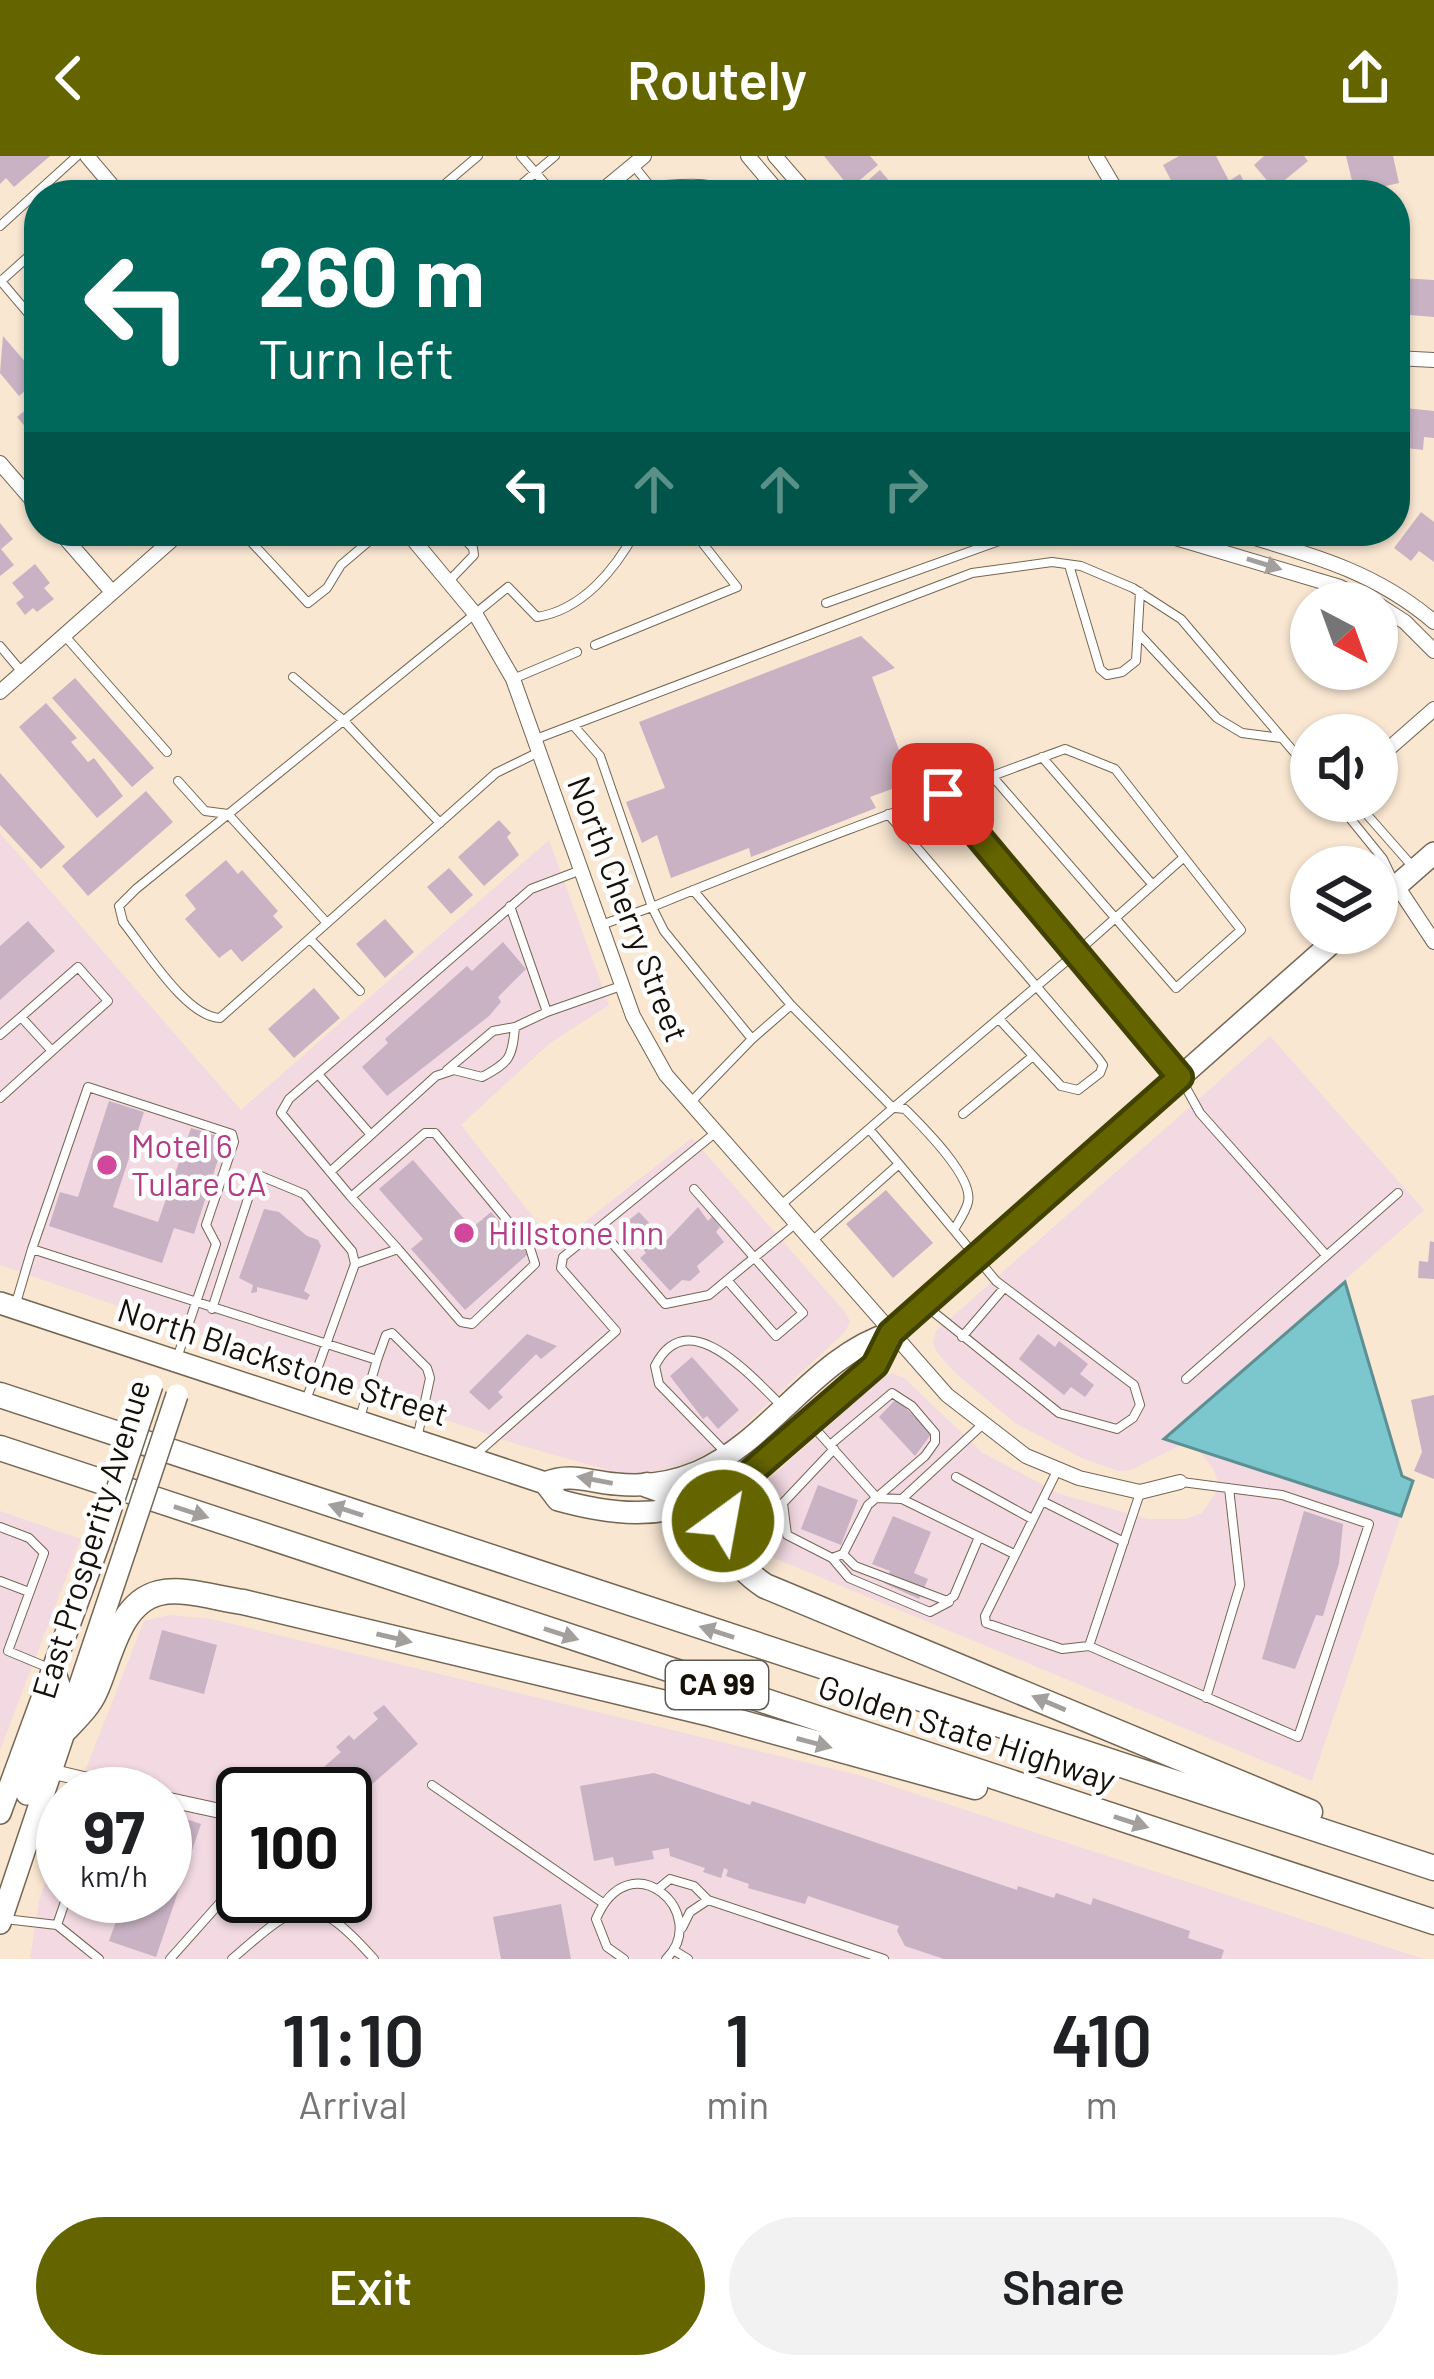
<!DOCTYPE html>
<html lang="en">
<head>
<meta charset="utf-8">
<style>
  body { margin:0; font-family:Barlow,sans-serif; background:#f2f2f2; color:#202124; height:100vh; display:flex; flex-direction:column; font-size:45px; white-space:nowrap }
  * { box-sizing:border-box; margin:0 }
  p { font-size:39px; color:#757577 }
  .icon { flex:none; width:66px; height:66px; fill:none; stroke:currentColor; stroke-width:2; stroke-linecap:round; stroke-linejoin:round }
  .map { position:relative; height:1803px; overflow:hidden }
  .drawer { display:flex; flex-direction:column; background:#fff; flex:1 }
  .drawer>* { flex:none }
  .top-card { position:absolute; left:24px; top:24px; width:1386px; height:366px; border-radius:48px; box-shadow:0 3px 9px #0004; background:#00695c; color:#fff; overflow:hidden }
  .needle { width:78px; rotate:139deg }
  .controls { position:absolute; left:1290px; top:426px; display:grid; gap:24px }
  .controls a { display:grid; place-items:center; width:108px; height:108px; border-radius:50%; background:#fff; box-shadow:0 3px 9px #0004; font-size:60px }
  .speed { position:absolute; left:36px; top:1611px; display:flex; gap:24px; font-size:60px; font-weight:700; text-align:center }
  .speed>* { display:grid; place-content:center; width:156px; height:156px; border-radius:50%; background:#fff; box-shadow:0 3px 9px #0004; line-height:1 }
  .speed small { font-size:30px; font-weight:400 }
  .speed .limit { border:6px solid #111; border-radius:18px; background:#fff; color:#111 }
  .pin { position:absolute; display:grid; place-items:center; width:102px; height:102px; color:#fff; margin:-51px; border-radius:24px; box-shadow:0 6px 18px #0006 }
  .me { position:absolute; width:132px; margin:-66px; rotate:32deg; stroke-linejoin:round; filter:drop-shadow(0 0 9px #0008) }
  .turn { display:flex; align-items:center; gap:42px; height:252px; padding:0 36px; font-size:54px }
  .turn .icon { width:156px; height:156px; stroke-width:2.5 }
  .turn b { display:block; font-size:84px; line-height:102px }
  .lanes { display:flex; align-items:center; height:114px; padding:0 36px; background:#0003; justify-content:center; gap:60px; direction:ltr }
  .lanes .off { opacity:.35 }
  .eta { display:flex; justify-content:space-evenly; align-items:center; height:204px; text-align:center }
  .eta b { font-size:72px; font-weight:600; line-height:84px }
  .action { display:flex; gap:24px; margin-top:auto; padding:24px 36px }
  .action a { flex:1; height:138px; border-radius:72px; background:#656500; color:#fff; font-size:48px; font-weight:600; line-height:138px; text-align:center }
  .action a+a { background:#f2f2f2; color:#202124 }
  header { display:flex; justify-content:space-between; align-items:center; height:156px; padding:0 36px; background:#656500; color:#fff; font-size:54px; font-weight:600 }
  .map>svg:first-child { display:block }
  .commercial { fill:#f2d9e2; fill-rule:evenodd }
  .water { fill:#7cc7cd; stroke:#5d9092; stroke-width:3 }
  .building { fill:#c8b2c3 }
  .lines { fill:none; stroke-linecap:round; stroke-linejoin:round }
  .service-casing { stroke:#756653; stroke-width:10 }
  .minor-casing { stroke:#756653; stroke-width:16 }
  .secondary-casing { stroke:#756653; stroke-width:24 }
  .motorway-casing { stroke:#756653; stroke-width:27 }
  .service { stroke:#fff; stroke-width:8 }
  .minor { stroke:#fff; stroke-width:14 }
  .secondary { stroke:#fff; stroke-width:21 }
  .motorway { stroke:#fff; stroke-width:24 }
  .secondary-bridge-casing { stroke:#756653; stroke-width:24; stroke-linecap:butt }
  .secondary-bridge { stroke:#fff; stroke-width:21 }
  .oneway { fill:#a29f9d }
  .route-casing { stroke:#424200; stroke-width:30 }
  .route { stroke:#656500; stroke-width:21 }
  .hotel-dot { fill:#d1479c; stroke:#fff; stroke-width:4.5 }
  .labels { text-anchor:middle; stroke-width:9; stroke-linejoin:round; paint-order:stroke }
  .shield { fill:#fff; stroke:#5c5853; stroke-width:3 }
  .shield-label { font-size:30px; font-weight:bold; fill:#161009 }
  .street-label { font-size:33px; fill:#161009; stroke:#fff }
  .hotel-label { font-size:33px; fill:#b23c85; stroke:#fff; text-anchor:start }
</style>
</head>
<body>
<header><svg class="icon" aria-label="back" viewBox="0 0 24 24"><path d="M15 5l-7 7 7 7"/></svg>Routely<svg class="icon" aria-label="share" viewBox="0 0 24 24"><path d="M12 15V3M7 8l5-5 5 5M5 13v7h14v-7"/></svg></header>
<div class="map">
<svg width="1434" height="1803" viewBox="0 0 1434 1803">
  <rect width="100%" height="100%" fill="#f9e7d2"/>
  <!-- commercial -->
  <path class="commercial" d="M0,677L241,954L549,684L609,849L550,887L461,969L555,1089L692,982L844,1155L850,1165L845,1176L723,1289L684,1308L643,1318H623L519,1289L0,1109Z
    M1270,880L1424,1054L1165,1283L1181,1289L1131,1314L1118,1315L1082,1302L1015,1267L954,1216L937,1196L933,1186L936,1175Z
    M891,1217L904,1222L983,1297L1060,1338L1148,1363H1186L1202,1357L1216,1337L1218,1326L1213,1312L1199,1295L1401,1360L1312,1625L757,1395L749,1341L882,1222Z
    M0,1355L81,1383L0,1594Z
    M169,1459L212,1463L858,1619L1424,1803H30L39,1745L63,1672V1740H165V1638H76L144,1465ZM243,1638H345V1740H243Z"/>
  <!-- water -->
  <path class="water" d="M1345,1126L1402,1320L1413,1325L1401,1360L1164,1283Z"/>
  <!-- building -->
  <path class="building" d="M0,0H50L14,31L6,22L0,28Z
    M824,0H870L878,9L850,32Z
    M1179,0H1216L1229,25L1240,18L1249,35L1242,39H1189L1184,27L1175,32L1163,9Z
    M1264,0H1304L1308,5L1274,33L1254,9Z
    M1346,0H1393L1399,27L1355,37Z
    M880,14L901,39H851Z
    M1401,122L1434,124V161L1398,158Z
    M3,180L27,208L31,204L39,214V223L19,240L0,217Z
    M39,243V275L33,280L17,261Z
    M1395,251L1434,255V282L1424,281L1423,294L1398,291Z
    M1421,356L1434,366V406L1419,395L1411,405L1394,392Z
    M0,367L13,383L1,393L14,409L0,420Z
    M35,408L50,427L44,432L54,443L37,456L33,452L25,459L16,447L24,441L12,427Z
    M861,480L895,512L872,521L911,626L870,641L876,652L751,701L749,692L671,722L657,679L642,687L626,646L665,632L639,566Z
    M75,522L154,612L132,631L52,542Z
    M46,547L77,582L71,586L88,606L94,602L123,640L97,662L19,571Z
    M0,617L65,691L41,713L0,669Z
    M146,635L173,666L88,740L62,710Z
    M499,664L511,677L507,681L519,699L484,730L458,701Z
    M226,704L238,718L242,714L278,755L273,760L283,771L242,806L231,793L219,802L185,763L196,753L185,739Z
    M449,712L473,739L451,758L427,731Z
    M385,763L414,796L385,822L356,788Z
    M28,765L55,795L0,844V790Z
    M503,786L526,813L498,841L501,846L489,860L387,940L362,911L388,887L385,883L467,810L472,815Z
    M314,832L340,862L294,902L268,873Z
    M109,945L144,956L113,1051L158,1066L191,972L225,982L194,1078L174,1072L162,1107L49,1070L60,1036L78,1041Z
    M413,1004L472,1072L491,1056L528,1098L465,1154L411,1093L423,1083L379,1033Z
    M886,1034L933,1087L893,1122L846,1068Z
    M698,1051L708,1065L712,1061L720,1071L716,1076L724,1086L697,1110L700,1116L690,1125L682,1124L670,1135L640,1102L646,1097L624,1068L639,1056L666,1085Z
    M264,1053L279,1056L307,1080L318,1084L321,1090L304,1135L310,1139L307,1144L257,1131V1136L251,1137L253,1129L239,1122Z
    M1430,1085L1434,1086V1123L1418,1122L1419,1105L1428,1106Z
    M527,1178L557,1190L541,1203L536,1198L498,1236L503,1241L489,1254L469,1236Z
    M1038,1178L1055,1191L1059,1185L1088,1208L1080,1218L1094,1229L1085,1241L1071,1231L1064,1239L1019,1203Z
    M692,1201L739,1254L718,1273L707,1260L703,1263L670,1220Z
    M1434,1239V1323L1414,1315L1422,1296L1411,1244Z
    M896,1243L932,1277L915,1300L879,1261Z
    M818,1329L858,1344L841,1389L801,1373Z
    M1304,1355L1343,1368L1339,1407L1323,1460L1316,1459L1295,1513L1262,1503Z
    M893,1360L931,1376L914,1417L928,1423L919,1443L884,1427L890,1415L872,1408Z
    M162,1474L217,1489L204,1538L149,1523Z
    M384,1549L418,1588L345,1652V1638H313L300,1622L311,1612L316,1618L341,1596L336,1591L349,1579L354,1584L378,1563L373,1557Z
    M654,1617L750,1649L752,1645L1017,1734L1018,1730L1054,1742L1056,1737L1091,1749L1093,1742L1190,1775L1188,1782L1224,1794L1221,1803H944L905,1790L897,1775L899,1770L808,1740L805,1748L748,1732L749,1728L726,1720L728,1714L724,1712L721,1722L703,1716L705,1712L670,1700L669,1692L652,1695L654,1703L615,1710L613,1701L594,1705L580,1630Z
    M165,1656L201,1668L156,1801L109,1785L125,1740H165Z
    M561,1748L571,1803H501L493,1761Z"/>
  <g class="lines">
    <defs>
      <path id="service" d="M521,0L555,39
        M634,10L650,30C676,29 714,22 735,39
        M444,39L445,28L478,0
        M509,39L555,0
        M0,70L77,0
        M0,124L39,170
        M1,125L39,91
        M241,375L308,447L327,432L341,409L381,375
        M1069,409L1100,513L1107,519L1122,516L1136,505L1140,436
        M449,425L474,399L473,392L457,375
        M826,447L1027,375
        M1139,478L1217,562L1242,577L1281,582
        M65,480L167,596
        M595,489L737,431L693,375
        M0,490L21,515
        M293,521L342,563L440,667
        M513,523L577,496
        M573,569L600,600L652,751L601,769
        M536,583L972,417L1052,406L1081,410L1133,432L1181,463L1311,616
        M539,596L496,617L220,862C186,861 145,793 123,766L119,750L136,733L508,431L537,461C582,454 615,414 636,375
        M1042,601L1152,728
        M178,625L205,655L228,658L327,767
        M1336,645L1383,703L1394,726
        M1355,645L1413,711
        M888,658L1098,902L1103,909L1100,917L1078,934L1061,930L999,863
        M1183,702L1076,797L1180,921L1200,957L1326,1099
        M693,734L791,849
        M510,750L547,856L621,830
        M310,783L360,835
        M21,861L78,811L108,845L52,895
        M0,879L21,861L52,895L0,942
        M447,914L493,875L515,871
        M318,918L371,979
        M690,947L752,883
        M893,952L1076,797L943,638
        M895,952L905,953C922,970 974,1021 968,1046C966,1055 959,1065 955,1072
        M963,958L1033,900
        M899,1008L996,1125L1134,1229L1140,1249L1133,1262L1117,1273L1059,1257L926,1150
        M330,1016L436,920L454,914L482,921C510,906 512,902 515,871L547,856
        M694,1033L803,1157L776,1180L727,1124
        M351,1041L398,1093
        M781,1049L893,952L791,849L752,883L664,775L652,751C788,695 927,644 1065,593L1115,613L1241,774L1176,832L992,620
        M599,1072L665,1148L709,1139L795,1068
        M811,1086L899,1008L869,973
        M32,1093L88,931L232,978L234,986L206,1069L216,1088L176,1205
        M355,1108L398,1093L461,1166L472,1168L535,1108L530,1092L435,977H425L351,1041L281,957L289,943L531,733L581,714
        M16,1147L32,1093L377,1204L359,1265
        M212,1153L256,1018L304,1038L352,1095L355,1108L305,1247
        M962,1181L1004,1132
        M377,1204L386,1179L392,1177L427,1212L430,1222L417,1283
        M1186,1223L1398,1037
        M811,1268L877,1342L902,1343L982,1269
        M830,1289L892,1237L912,1250L935,1277V1286L925,1300L868,1349L843,1398L832,1402L787,1379L783,1347L834,1293
        M726,1297L659,1228L655,1210C688,1144 754,1224 784,1252
        M475,1299L616,1175L561,1112L563,1101L715,977
        M1057,1315L985,1460L986,1467L1062,1493L1089,1490
        M956,1321L1032,1363
        M1140,1337L1089,1490L1298,1581L1369,1368L1282,1339L1182,1326
        M902,1343L1014,1398
        M1042,1345L1124,1386
        M0,1371L29,1382L44,1397L8,1495L49,1512
        M843,1398L855,1410L947,1445L954,1440L979,1381
        M832,1402L849,1422L930,1456L949,1446
        M0,1425L29,1436
        M1206,1542L1240,1429L1229,1332
        M432,1629L603,1747
        M658,1733L670,1723L694,1730L708,1744L884,1803
        M67,1740L57,1769L99,1803
        M5,1763L57,1769
        M682,1772L690,1756L708,1744
        M675,1795L688,1803
        M170,1803L243,1721
        M232,1803C298,1746 310,1731 374,1803
        M624,1803L607,1791L596,1763C630,1683 712,1758 666,1803"/>
      <path id="minor" d="M87,0L120,39
        M748,0L781,39
        M775,0L809,39
        M1096,0L1119,39
        M597,39L644,0
        M1395,202L1434,204
        M0,307L39,352
        M59,375L112,436
        M406,375L476,459L513,523L633,860L666,919L947,1239L1026,1300L1079,1322L1140,1336L1180,1326
        M1152,375L1340,431L1374,447
        M1231,375C1305,397 1374,414 1434,466
        M1377,448L1405,466L1434,495
        M0,536L182,375
        M1377,603L1434,553
        M1397,730L1434,786
        M50,1615L146,1638
        M165,1643L243,1660"/>
      <path id="secondary" d="M1377,747L1434,697
        M0,1147L545,1327L558,1344C677,1377 723,1343 810,1266C845,1235 870,1220 891,1177L1343,777
        M545,1327C571,1316 589,1326 616,1328C643,1331 672,1327 698,1316C771,1284 815,1200 891,1177
        M27,1638L58,1546L60,1532L54,1514
        M0,1657L101,1382
        M0,1767L126,1392"/>
      <path id="motorway" d="M0,1239L1434,1712
        M0,1292L1434,1766
        M647,1329C703,1345 718,1399 765,1430L1310,1656
        M728,1394L726,1353L741,1325
        M66,1573C76,1562 89,1550 95,1536C110,1504 118,1447 159,1437C184,1431 218,1443 243,1446L707,1557L975,1631"/>
    </defs>
    <!-- service casing -->
    <use href="#service" class="service-casing"/>
    <!-- minor casing -->
    <use href="#minor" class="minor-casing"/>
    <!-- secondary casing -->
    <use href="#secondary" class="secondary-casing"/>
    <!-- motorway casing -->
    <use href="#motorway" class="motorway-casing"/>
    <!-- service -->
    <use href="#service" class="service"/>
    <!-- minor -->
    <use href="#minor" class="minor"/>
    <!-- secondary -->
    <use href="#secondary" class="secondary"/>
    <!-- motorway -->
    <use href="#motorway" class="motorway"/>
    <defs>
      <path id="secondary-bridge" d="M101,1382L152,1229
        M126,1392L177,1239"/>
    </defs>
    <!-- secondary-bridge casing -->
    <use href="#secondary-bridge" class="secondary-bridge-casing"/>
    <!-- secondary-bridge -->
    <use href="#secondary-bridge" class="secondary-bridge"/>
  </g>
  <!-- one-way arrows -->
  <defs><path id="oneway-solid" d="M-6-.8H1V-3.2L6.5 0L1 3.2V.8H-6Z" transform="scale(3)"/></defs>
  <g class="oneway">
    <use href="#oneway-solid" transform="translate(1264 408) rotate(17)"/>
    <use href="#oneway-solid" transform="translate(595 1324) rotate(-169)"/>
    <use href="#oneway-solid" transform="translate(346 1354) rotate(-162)"/>
    <use href="#oneway-solid" transform="translate(191 1356) rotate(18)"/>
    <use href="#oneway-solid" transform="translate(717 1476) rotate(-162)"/>
    <use href="#oneway-solid" transform="translate(561 1478) rotate(18)"/>
    <use href="#oneway-solid" transform="translate(394 1482) rotate(13)"/>
    <use href="#oneway-solid" transform="translate(1049 1547) rotate(-157)"/>
    <use href="#oneway-solid" transform="translate(814 1587) rotate(15)"/>
    <use href="#oneway-solid" transform="translate(1131 1666) rotate(18)"/>
  </g>
  <g class="lines">
    <defs>
      <path id="route" d="M723,1365L730,1340L741,1325L875,1209L891,1177L1180,921L943,638"/>
    </defs>
    <!-- route casing -->
    <use href="#route" class="route-casing"/>
    <!-- route -->
    <use href="#route" class="route"/>
  </g>
  <!-- markers -->
  <g class="hotel-dot">
    <circle cx="107" cy="1009" r="12"/>
    <circle cx="464" cy="1077" r="12"/>
  </g>
  <g class="labels">
    <!-- shield labels -->
    <rect class="shield" x="666" y="1505" width="102" height="48" rx="9"/>
    <g class="shield-label">
      <text x="717" y="1539">CA 99</text>
    </g>
    <!-- street labels -->
    <g class="street-label">
      <text transform="translate(628 753) rotate(69)" y="12">North Cherry Street</text>
      <text transform="translate(283 1206) rotate(18)" y="12">North Blackstone Street</text>
      <text transform="translate(91 1383) rotate(-73)" y="12">East Prosperity Avenue</text>
      <text transform="translate(967 1577) rotate(18)" y="12">Golden State Highway</text>
    </g>
    <!-- hotel labels -->
    <g class="hotel-label">
      <text x="131" y="1002">Motel 6<tspan x="131" dy="38">Tulare CA</tspan></text>
      <text x="488" y="1089">Hillstone Inn</text>
    </g>
  </g>
</svg>
<div class="controls">
<a><svg class="needle" viewBox="-14 -14 28 28"><path d="M0-13l5 13h-10z" fill="#e53935"/><path d="M0 13l5-13h-10z" fill="#757577"/></svg></a>
<a><svg class="icon" aria-label="sound" viewBox="0 0 24 24"><path d="M4 9h4l5-4v14l-5-4H4zM17 9q2 3 0 6"/></svg></a>
<a><svg class="icon" aria-label="layers" viewBox="0 0 24 24"><path d="M12 4l9 5-9 5-9-5zM3 14l9 5 9-5"/></svg></a>
</div>
<div class="speed"><div>97<small>km/h</small></div><div class="limit">100</div></div>
<div class="pin" style="left:943px;top:638px;background:#d93025"><svg class="icon" aria-label="arrive" viewBox="0 0 24 24"><path d="M6 21V4h12l-3 4 3 4H6"/></svg></div>
<svg class="me" style="left:723px;top:1365px" viewBox="-20 -20 40 40"><circle r="17" fill="#656500" stroke="#fff" stroke-width="3"/><path d="M0-11L8 9 0 5-8 9z" fill="#fff"/></svg>
<div class="top-card">
<div class="turn"><svg class="icon" aria-label="left" viewBox="0 0 24 24"><path d="M17 20v-9H6M10 6l-5 5 5 5"/></svg><div><b>260 m</b>Turn left</div></div>
<div class="lanes"><svg class="icon" aria-label="left" viewBox="0 0 24 24"><path d="M17 20v-9H6M10 6l-5 5 5 5"/></svg><svg class="icon off" aria-label="ahead" viewBox="0 0 24 24"><path d="M12 20V5M6 11l6-6 6 6"/></svg><svg class="icon off" aria-label="ahead" viewBox="0 0 24 24"><path d="M12 20V5M6 11l6-6 6 6"/></svg><svg class="icon off" aria-label="right" viewBox="0 0 24 24"><path d="M7 20v-9h11M14 6l5 5-5 5"/></svg></div>
</div>
</div>
<section class="drawer">
<div class="eta">
<div><b>11:10</b><p>Arrival</p></div>
<div><b>1</b><p>min</p></div>
<div><b>410</b><p>m</p></div>
</div>
<div class="action"><a>Exit</a><a>Share</a></div>
</section>
</body>
</html>
